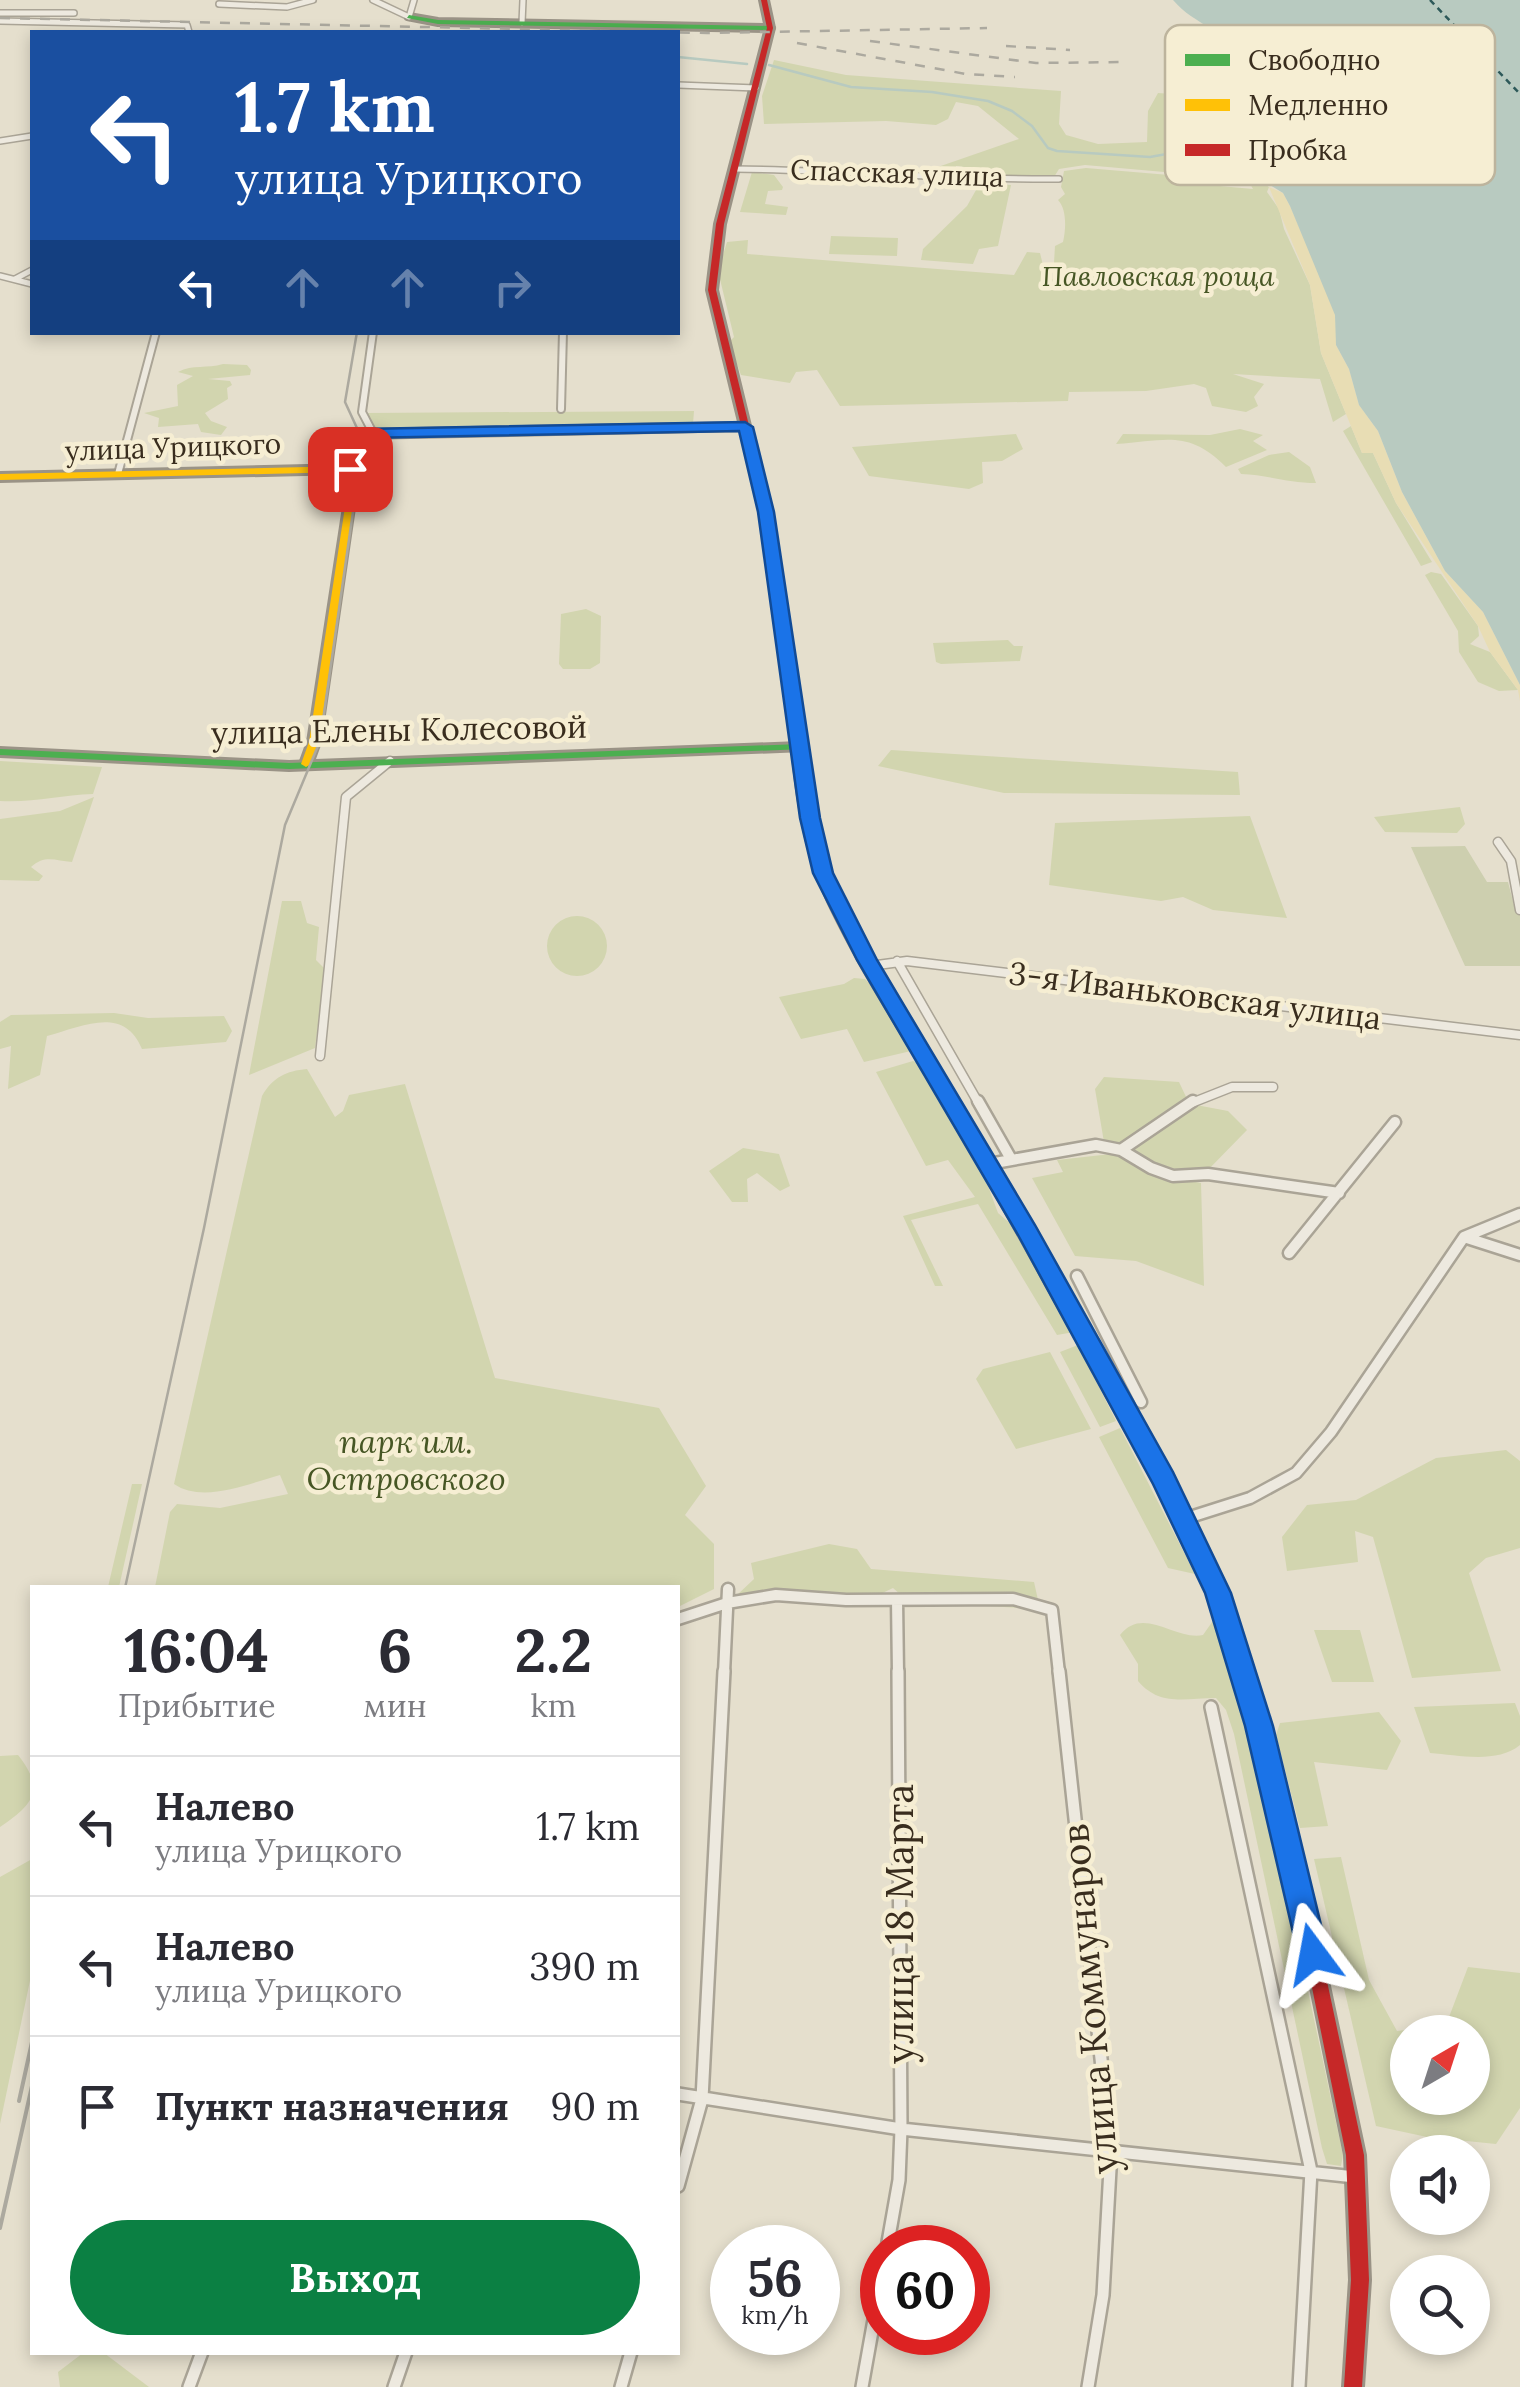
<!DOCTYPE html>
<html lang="ru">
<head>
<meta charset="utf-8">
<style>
  body { margin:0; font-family:Lora,serif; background:#f7f7f7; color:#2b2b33; height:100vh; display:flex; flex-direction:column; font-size:38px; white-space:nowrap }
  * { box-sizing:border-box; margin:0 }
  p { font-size:32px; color:#7c7c81 }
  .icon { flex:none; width:55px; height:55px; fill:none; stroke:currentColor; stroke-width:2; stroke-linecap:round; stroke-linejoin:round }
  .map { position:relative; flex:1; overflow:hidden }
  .panel { position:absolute; left:30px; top:1585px; width:650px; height:770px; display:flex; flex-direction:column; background:#fff; border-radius:0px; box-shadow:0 5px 15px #0003 }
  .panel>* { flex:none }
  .top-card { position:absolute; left:30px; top:30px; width:650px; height:305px; border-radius:0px; box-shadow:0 5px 15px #0003; background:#1a4fa0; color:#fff; overflow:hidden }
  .needle { width:65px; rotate:39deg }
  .buttons { position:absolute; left:1390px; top:2015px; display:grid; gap:20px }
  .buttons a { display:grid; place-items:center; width:100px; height:100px; border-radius:50%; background:#fff; box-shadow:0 5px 15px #0003; font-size:50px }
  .speed { position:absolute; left:710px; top:2225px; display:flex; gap:20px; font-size:50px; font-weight:700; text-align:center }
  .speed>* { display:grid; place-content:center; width:130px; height:130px; border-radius:50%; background:#fff; box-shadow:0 5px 15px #0003; line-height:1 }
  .speed small { font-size:25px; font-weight:400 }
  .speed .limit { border:15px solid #d22; background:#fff; color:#111 }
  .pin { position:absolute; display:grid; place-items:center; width:85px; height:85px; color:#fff; margin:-42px; border-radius:20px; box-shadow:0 5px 15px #0006 }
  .me { position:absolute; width:110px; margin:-55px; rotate:347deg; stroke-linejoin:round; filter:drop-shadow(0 0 8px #0008) }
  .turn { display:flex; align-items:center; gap:35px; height:210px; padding:0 40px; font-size:45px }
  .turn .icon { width:130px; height:130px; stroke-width:2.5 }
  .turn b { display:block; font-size:70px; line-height:85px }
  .lanes { display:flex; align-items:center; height:95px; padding:0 40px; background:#0003; justify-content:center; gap:50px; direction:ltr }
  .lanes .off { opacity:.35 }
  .eta { display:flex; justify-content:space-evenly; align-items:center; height:170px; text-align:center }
  .eta b { font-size:60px; font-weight:700; line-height:70px }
  .action { display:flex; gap:20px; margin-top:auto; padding:20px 40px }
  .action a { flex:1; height:115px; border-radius:60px; background:#0b8043; color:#fff; font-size:40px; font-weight:700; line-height:115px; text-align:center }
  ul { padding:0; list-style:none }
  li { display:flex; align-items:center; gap:30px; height:140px; padding:0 40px; border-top:2px solid #e1e1e2 }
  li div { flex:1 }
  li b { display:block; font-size:38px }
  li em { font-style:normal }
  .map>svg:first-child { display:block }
  .green { fill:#d2d5af; fill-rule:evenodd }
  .sand { fill:#e8ddb4 }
  .cemetery { fill:#cdcfaf }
  .water { fill:#b8cac0 }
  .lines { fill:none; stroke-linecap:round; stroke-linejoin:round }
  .stream { stroke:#b8cac0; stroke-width:2.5 }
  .ferry { stroke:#2d5959; stroke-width:2.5; stroke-dasharray:6 5; stroke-linecap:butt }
  .street-far4-casing { stroke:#aaa496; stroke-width:8 }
  .street-far3-casing { stroke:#aaa496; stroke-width:10 }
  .street-far2-casing { stroke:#aaa496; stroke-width:11 }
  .street-far1-casing { stroke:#aaa496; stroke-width:15 }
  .street-casing { stroke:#aaa496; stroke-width:16 }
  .fast-casing { stroke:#9a9386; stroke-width:6 }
  .slow-casing { stroke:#9a9386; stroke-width:6 }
  .jam-casing { stroke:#9a9386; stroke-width:6 }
  .street-far4 { stroke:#ede9df; stroke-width:5 }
  .street-far3 { stroke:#ede9df; stroke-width:6 }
  .street-far2 { stroke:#ede9df; stroke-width:8 }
  .street-far1 { stroke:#ede9df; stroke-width:10 }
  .street { stroke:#ede9df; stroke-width:11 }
  .fast { fill:#4caf50; fill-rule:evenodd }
  .slow { fill:#ffc107; fill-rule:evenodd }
  .jam { fill:#c62828; fill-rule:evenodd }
  .tram-far1 { stroke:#aca99f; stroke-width:2.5 }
  .tram { stroke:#aca99f; stroke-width:4 }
  .rail { stroke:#aca99f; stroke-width:2.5; stroke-dasharray:10 10; stroke-linecap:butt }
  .route { fill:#1a73e8; stroke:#114b97; stroke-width:2.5 }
  .labels { text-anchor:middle; stroke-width:9; stroke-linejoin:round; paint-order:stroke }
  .far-street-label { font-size:28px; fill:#392d1e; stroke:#f6eed3 }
  .far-park-label { font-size:28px; font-style:italic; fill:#465624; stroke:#f6eed3 }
  .street-label { font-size:32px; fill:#392d1e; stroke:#f6eed3 }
  .park-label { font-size:32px; font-style:italic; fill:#465624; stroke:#f6eed3 }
  .near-street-label { font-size:38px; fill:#392d1e; stroke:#f6eed3 }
  .key { fill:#f6eed3; stroke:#bdb49d; stroke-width:2.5 }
  .key-label { font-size:28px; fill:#392d1e }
</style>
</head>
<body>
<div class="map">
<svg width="1520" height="2387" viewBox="0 0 1520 2387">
  <rect width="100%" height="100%" fill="#e5dfcd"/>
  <!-- green -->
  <path class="green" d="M774,60L846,75L1061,91L1059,124L1066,135L1098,144L1147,142L1148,111L1158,93L1200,96L1247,91L1240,93L1241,98L1258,129L1246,150L1231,157L1232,162L1269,187L1267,192L1279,209L1284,229L1310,285L1321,353L1346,414L1333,422L1320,379L1233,374L1264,384L1254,397L1258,406L1246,412L1212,406L1206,388L1194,384L1146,391L1069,392L1068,401L840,406L817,370L796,372L790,383L741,375L729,342L734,337L718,271L727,242L748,240L747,254L1014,275L1027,252L1040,253L1044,269L1041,278L1053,279L1055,246L1063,242C1066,230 1067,209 1058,200L1065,194L1061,187L1064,171L1086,168L1181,176L1198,184L1253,189L1241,168L1191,166L1187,174L1085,165L1059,169L1054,177L972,175L973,168L956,166L955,177L944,176L935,168L1019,139L978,106L956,102L948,119L936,125L886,121L764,124L762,96Z
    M752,172L774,175L783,187L782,190L768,191L765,204L788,207L786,215L740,212Z
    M980,183L1011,185L998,246L979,249L973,264L921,260L923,249L967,206Z
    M831,236L898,238L897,256L829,254Z
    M223,364L247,365L251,370L250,375L208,379L230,381L232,385L227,388L228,399L205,413L211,421L227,427L221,435L201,432L198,424L158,427L159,418L144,413L178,406L177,385L193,376L178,372C193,364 207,369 223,364Z
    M694,411L693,424L683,426H453C441,431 382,435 373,427C370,425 367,416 365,413Z
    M1351,426L1362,453H1373L1396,503L1432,562L1421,566L1343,431Z
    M1240,429L1263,435L1253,441L1267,450L1226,467C1188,429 1166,441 1116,444L1123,434L1210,435Z
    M1016,434L1023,449L1002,461L982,462L983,483L969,489L869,476L852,447Z
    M1289,452L1310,467L1316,483C1289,483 1268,475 1241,474L1238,469L1269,455Z
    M1431,572L1441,574L1478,626L1479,636L1470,644L1490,652L1518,690L1499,691L1478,682L1459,652L1458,631L1425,575Z
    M586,609L601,616L600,663L590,669H563L559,664L561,614Z
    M1008,640L1014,646H1023L1020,661L941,664L936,662L933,643Z
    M891,750L1238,772L1240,795L1004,793L878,766Z
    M0,761L102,767L93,794C61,795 32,803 0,801Z
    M94,797L72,862C56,861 45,854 31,867L43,876L39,881L0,880V819L60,811Z
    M1460,807L1465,824L1457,833L1385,832L1374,817Z
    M1250,816L1287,918L1213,910L1183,897L1161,901L1049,885L1055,823Z
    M282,901H301L307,923L319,927L316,960L325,969L315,1048L249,1075Z
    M547 946a30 30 0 1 1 60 0a30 30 0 1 1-60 0Z
    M854,978L865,979L871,985L911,1051L864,1062L847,1029L801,1039L779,997L844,984Z
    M114,1013L148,1018L224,1016L232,1031L226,1042L142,1049C124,1005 83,1026 47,1036L40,1075L8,1089L11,1046L0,1049V1022L11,1015Z
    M913,1061L921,1064L984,1175L998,1213L1012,1225L1074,1332L1057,1335L978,1204L911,1220L943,1286H935L903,1216L975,1197L948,1160L926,1166L876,1072Z
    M307,1069L335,1117L343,1111L349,1095L405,1084L495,1378L659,1408L706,1486L685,1515L714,1544V1589L678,1607V1588L155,1587L170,1512L177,1504L220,1508L288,1494L280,1475C250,1483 203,1504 174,1484L262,1096C273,1077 286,1071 307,1069Z
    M1104,1077L1179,1082L1188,1101L1120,1146L1105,1148L1095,1089Z
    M1196,1105L1228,1111L1247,1130L1204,1174L1151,1167L1127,1150Z
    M743,1148L779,1154L790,1186L780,1191L757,1173L747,1179L748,1202H732L709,1171Z
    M1120,1153L1148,1173L1201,1183L1204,1286L1136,1261L1075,1256L1032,1178L1063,1172L1057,1160Z
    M1078,1345L1116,1421L1100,1427L1060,1352Z
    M1050,1352L1091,1429L1016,1449L976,1379L983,1369Z
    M1120,1428L1195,1574L1168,1568L1099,1437Z
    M1506,1450L1520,1461V1548L1486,1558L1469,1573L1501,1671L1412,1678L1373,1537L1355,1531L1358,1562L1287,1571L1282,1537L1307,1505L1356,1500L1436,1458Z
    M132,1484H142L119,1587H108Z
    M829,1544L857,1549L871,1569L1034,1582L1040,1609L909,1602L893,1588L872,1598L776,1595L760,1605L744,1603L736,1596L754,1579L751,1563Z
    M1217,1615L1225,1628L1248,1710L1343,2155L1341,2166L1327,2164L1322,2148L1234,1734L1226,1710L1216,1698C1185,1698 1160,1707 1138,1681V1664L1120,1635C1143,1605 1176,1641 1203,1635Z
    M1314,1630H1360L1374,1682H1332Z
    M1515,1703L1520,1716V1745C1497,1764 1458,1755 1430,1753L1414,1707Z
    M1379,1712L1401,1741L1387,1770L1314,1762L1328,1826L1300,1828L1276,1735L1280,1723Z
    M18,1755C46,1790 33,1805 0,1827V1756Z
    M1341,1857L1369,1980L1397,2031L1446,2025L1468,1967L1520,1973V2108L1496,2144L1427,2137L1376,2126L1314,1859ZM1472,2032V2098H1408V2032Z
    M32,1859V1971L0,2124V1877Z
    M83,2353H104L149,2387H60L58,2372Z"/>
  <!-- sand -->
  <path class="sand" d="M1269,187L1283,193L1290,206L1316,266L1336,315V345L1349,369L1359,405L1378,431L1402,492L1445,571L1483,612L1520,685V701L1518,690L1490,652L1478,626L1396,503L1373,453H1362L1321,353L1310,285Z"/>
  <!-- cemetery -->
  <path class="cemetery" d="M1465,846L1487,882H1508L1515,909H1520V966H1465L1411,847Z"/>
  <!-- water -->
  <path class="water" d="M1173,0H1520V685L1483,612L1445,571L1402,492L1378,431L1359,405L1349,369L1336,345L1335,315L1290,206L1283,193L1229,160L1246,150L1258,129L1241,98L1239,94L1247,92C1240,77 1223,37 1211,29C1196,19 1185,14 1173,0Z"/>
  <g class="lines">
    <!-- stream -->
    <path class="stream" d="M678,57L747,64
      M769,65L851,87L932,92L988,101L1012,111L1032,126L1048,148L1057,151L1150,157L1172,153L1207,161L1231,160"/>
    <!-- ferry -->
    <path class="ferry" d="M1430,0L1520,94"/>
    <defs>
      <path id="street-far4" d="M373,0L409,17L414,0
        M219,4L287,7L313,0
        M0,13H74
        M0,21L187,25L189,32
        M522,23L523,0
        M678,85L756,88
        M0,141L32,136
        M735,169C843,170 951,180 1059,179
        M0,276L32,284
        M15,279L32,270"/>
      <path id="street-far3" d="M373,332L362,412L373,433
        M561,409L563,332
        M118,474L156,332"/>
      <path id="street-far2" d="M1498,842L1511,861L1520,910
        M897,961L979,1104
        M870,966L907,961L1520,1035
        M320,1056L346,797L390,761
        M1189,1104L1232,1087H1273"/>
      <path id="street-far1" d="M978,1101L1011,1159
        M1121,1150L1151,1168L1173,1176L1208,1174L1339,1193
        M989,1164L1096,1145L1121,1150L1193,1101
        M1467,1238L1520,1255
        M1289,1253L1395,1122
        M1077,1276L1141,1402
        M1184,1519L1250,1498L1296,1473L1331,1432L1464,1237L1520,1214
        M897,1600L898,1673
        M678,1619L727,1603L776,1595L846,1600L1013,1599L1052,1610L1059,1673
        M724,1673L728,1589"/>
      <path id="street" d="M1059,1671L1111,2151L1103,2295L1088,2387
        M1211,1707L1311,2171L1299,2387
        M678,2094L901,2129L1355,2177
        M678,2186L702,2099L724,1671
        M887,2248L899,2180L901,2129L898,1671
        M189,2387L202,2352
        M394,2387L406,2352
        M621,2387L631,2352
        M862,2387L882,2275"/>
      <path id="fast" d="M409,15L438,20L770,26L773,28L770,30L438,24L407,18Z
        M745,424L749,427L748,429L361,437L346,442L339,466L335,469L331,466L339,438L360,431Z
        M800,744L805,747L804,749L289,769L0,755V749L289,763Z
        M961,1115L967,1119L1170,1480L1238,1626L1274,1764L1272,1769L1266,1771L1260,1769L1258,1764L1224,1626L1157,1482L955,1119Z"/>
      <path id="slow" d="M350,466L354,469L355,494L319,742L311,764L306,767L301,764L309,742L347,494L346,472L0,480V474Z
        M792,691L797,694L812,810L822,855L829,876L876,969L967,1119L965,1122H957C924,1067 889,1014 858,958C840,924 821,890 811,853C796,802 794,747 787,694Z"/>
      <path id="jam" d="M761,0H767L773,28L724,224L716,290L770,512L797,694L792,697L787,694L762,512L708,290L716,224L767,28Z
        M1266,1757L1272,1759L1274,1764L1321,1953L1364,2155L1369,2280L1362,2387H1344L1351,2280L1346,2155L1305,1953L1258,1764L1260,1759Z"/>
    </defs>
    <!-- street-far4 casing -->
    <use href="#street-far4" class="street-far4-casing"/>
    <!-- street-far3 casing -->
    <use href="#street-far3" class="street-far3-casing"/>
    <!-- street-far2 casing -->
    <use href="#street-far2" class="street-far2-casing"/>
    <!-- street-far1 casing -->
    <use href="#street-far1" class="street-far1-casing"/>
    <!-- street casing -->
    <use href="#street" class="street-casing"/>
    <!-- fast casing -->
    <use href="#fast" class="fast-casing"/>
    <!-- slow casing -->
    <use href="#slow" class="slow-casing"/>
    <!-- jam casing -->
    <use href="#jam" class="jam-casing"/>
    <!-- street-far4 -->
    <use href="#street-far4" class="street-far4"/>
    <!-- street-far3 -->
    <use href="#street-far3" class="street-far3"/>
    <!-- street-far2 -->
    <use href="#street-far2" class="street-far2"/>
    <!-- street-far1 -->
    <use href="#street-far1" class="street-far1"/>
    <!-- street -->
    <use href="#street" class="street"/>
    <!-- fast -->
    <use href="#fast" class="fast"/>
    <!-- slow -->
    <use href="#slow" class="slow"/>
    <!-- jam -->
    <use href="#jam" class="jam"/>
    <!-- tram-far1 -->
    <path class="tram-far1" d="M125,1588L204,1228L285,825L320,741L360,463L362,439L345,402L357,332"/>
    <!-- tram -->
    <path class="tram" d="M19,2101L32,2042
      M0,2228L32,2086"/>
    <!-- rail -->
    <path class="rail" d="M0,18L707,33L987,28
      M870,41L1036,63L1128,62
      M797,43L966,74L1015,77
      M1006,46L1070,50"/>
  </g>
  <!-- route -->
  <path class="route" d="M745,422L753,427L774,512L820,818L833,873L877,960L1035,1225L1173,1472L1231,1593L1273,1726L1328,1954L1324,1964L1313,1968L1303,1964L1298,1954L1245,1726L1205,1593L1153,1484L1018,1235L857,960L813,873L800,818L758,512L739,431L362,438L348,444L343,463L356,465V472L327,466L336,438L360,429Z"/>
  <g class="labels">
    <!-- far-street labels -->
    <g class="far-street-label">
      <text transform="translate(897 173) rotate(2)" y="10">Спасская улица</text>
      <text transform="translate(173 447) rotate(-2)" y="10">улица Урицкого</text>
    </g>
    <!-- far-park labels -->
    <g class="far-park-label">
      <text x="1158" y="286">Павловская роща</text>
    </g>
    <!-- street labels -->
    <g class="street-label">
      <text transform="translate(399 730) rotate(-1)" y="11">улица Елены Колесовой</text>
      <text transform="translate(1195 996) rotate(7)" y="11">3-я Иваньковская улица</text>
    </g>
    <!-- park labels -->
    <g class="park-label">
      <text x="406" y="1453">парк им.<tspan x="406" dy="37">Островского</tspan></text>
    </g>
    <!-- near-street labels -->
    <g class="near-street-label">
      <text transform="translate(900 1924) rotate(-90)" y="13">улица 18 Марта</text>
      <text transform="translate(1090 1999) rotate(-95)" y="13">улица Коммунаров</text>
    </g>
  </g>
  <!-- legend -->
  <rect x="1165" y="25" width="330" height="160" rx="15" class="key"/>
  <rect x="1185" y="54" width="45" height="12" fill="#4caf50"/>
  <rect x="1185" y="99" width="45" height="12" fill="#ffc107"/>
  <rect x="1185" y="144" width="45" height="12" fill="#c62828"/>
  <g class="key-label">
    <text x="1248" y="70">Свободно</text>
    <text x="1248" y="115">Медленно</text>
    <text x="1248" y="160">Пробка</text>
  </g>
</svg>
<div class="buttons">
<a><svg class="needle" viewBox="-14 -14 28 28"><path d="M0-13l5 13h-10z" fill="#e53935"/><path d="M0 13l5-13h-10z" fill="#7c7c81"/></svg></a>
<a><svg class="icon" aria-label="sound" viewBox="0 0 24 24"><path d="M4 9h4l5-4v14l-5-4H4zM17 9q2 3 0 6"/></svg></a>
<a><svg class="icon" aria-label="search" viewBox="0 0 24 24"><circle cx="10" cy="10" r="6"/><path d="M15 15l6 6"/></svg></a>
</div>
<div class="speed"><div>56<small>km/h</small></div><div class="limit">60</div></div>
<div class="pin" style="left:350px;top:469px;background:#d93025"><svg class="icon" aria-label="arrive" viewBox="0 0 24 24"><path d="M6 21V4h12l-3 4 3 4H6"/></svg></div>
<svg class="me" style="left:1313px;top:1954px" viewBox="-20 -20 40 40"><path d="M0-17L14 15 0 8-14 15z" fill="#1a73e8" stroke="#fff" stroke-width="4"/></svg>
<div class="top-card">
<div class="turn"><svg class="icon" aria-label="left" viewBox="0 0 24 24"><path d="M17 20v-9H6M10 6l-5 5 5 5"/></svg><div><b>1.7 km</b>улица Урицкого</div></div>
<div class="lanes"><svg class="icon" aria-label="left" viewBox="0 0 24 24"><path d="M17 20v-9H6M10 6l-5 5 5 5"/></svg><svg class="icon off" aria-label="ahead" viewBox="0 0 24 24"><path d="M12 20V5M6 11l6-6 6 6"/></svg><svg class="icon off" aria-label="ahead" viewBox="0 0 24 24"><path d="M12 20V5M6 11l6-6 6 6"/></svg><svg class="icon off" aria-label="right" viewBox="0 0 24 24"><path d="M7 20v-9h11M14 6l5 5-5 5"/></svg></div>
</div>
<section class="panel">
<div class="eta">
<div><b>16:04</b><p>Прибытие</p></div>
<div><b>6</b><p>мин</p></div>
<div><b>2.2</b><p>km</p></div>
</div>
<ul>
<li><svg class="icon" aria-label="left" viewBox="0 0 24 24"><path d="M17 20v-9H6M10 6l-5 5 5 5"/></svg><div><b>Налево</b><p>улица Урицкого</p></div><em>1.7 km</em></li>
<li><svg class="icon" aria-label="left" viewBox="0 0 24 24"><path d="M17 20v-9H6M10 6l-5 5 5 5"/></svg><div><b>Налево</b><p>улица Урицкого</p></div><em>390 m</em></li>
<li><svg class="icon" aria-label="arrive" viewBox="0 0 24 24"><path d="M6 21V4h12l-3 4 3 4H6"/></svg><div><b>Пункт назначения</b></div><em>90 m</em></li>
</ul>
<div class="action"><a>Выход</a></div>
</section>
</div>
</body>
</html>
